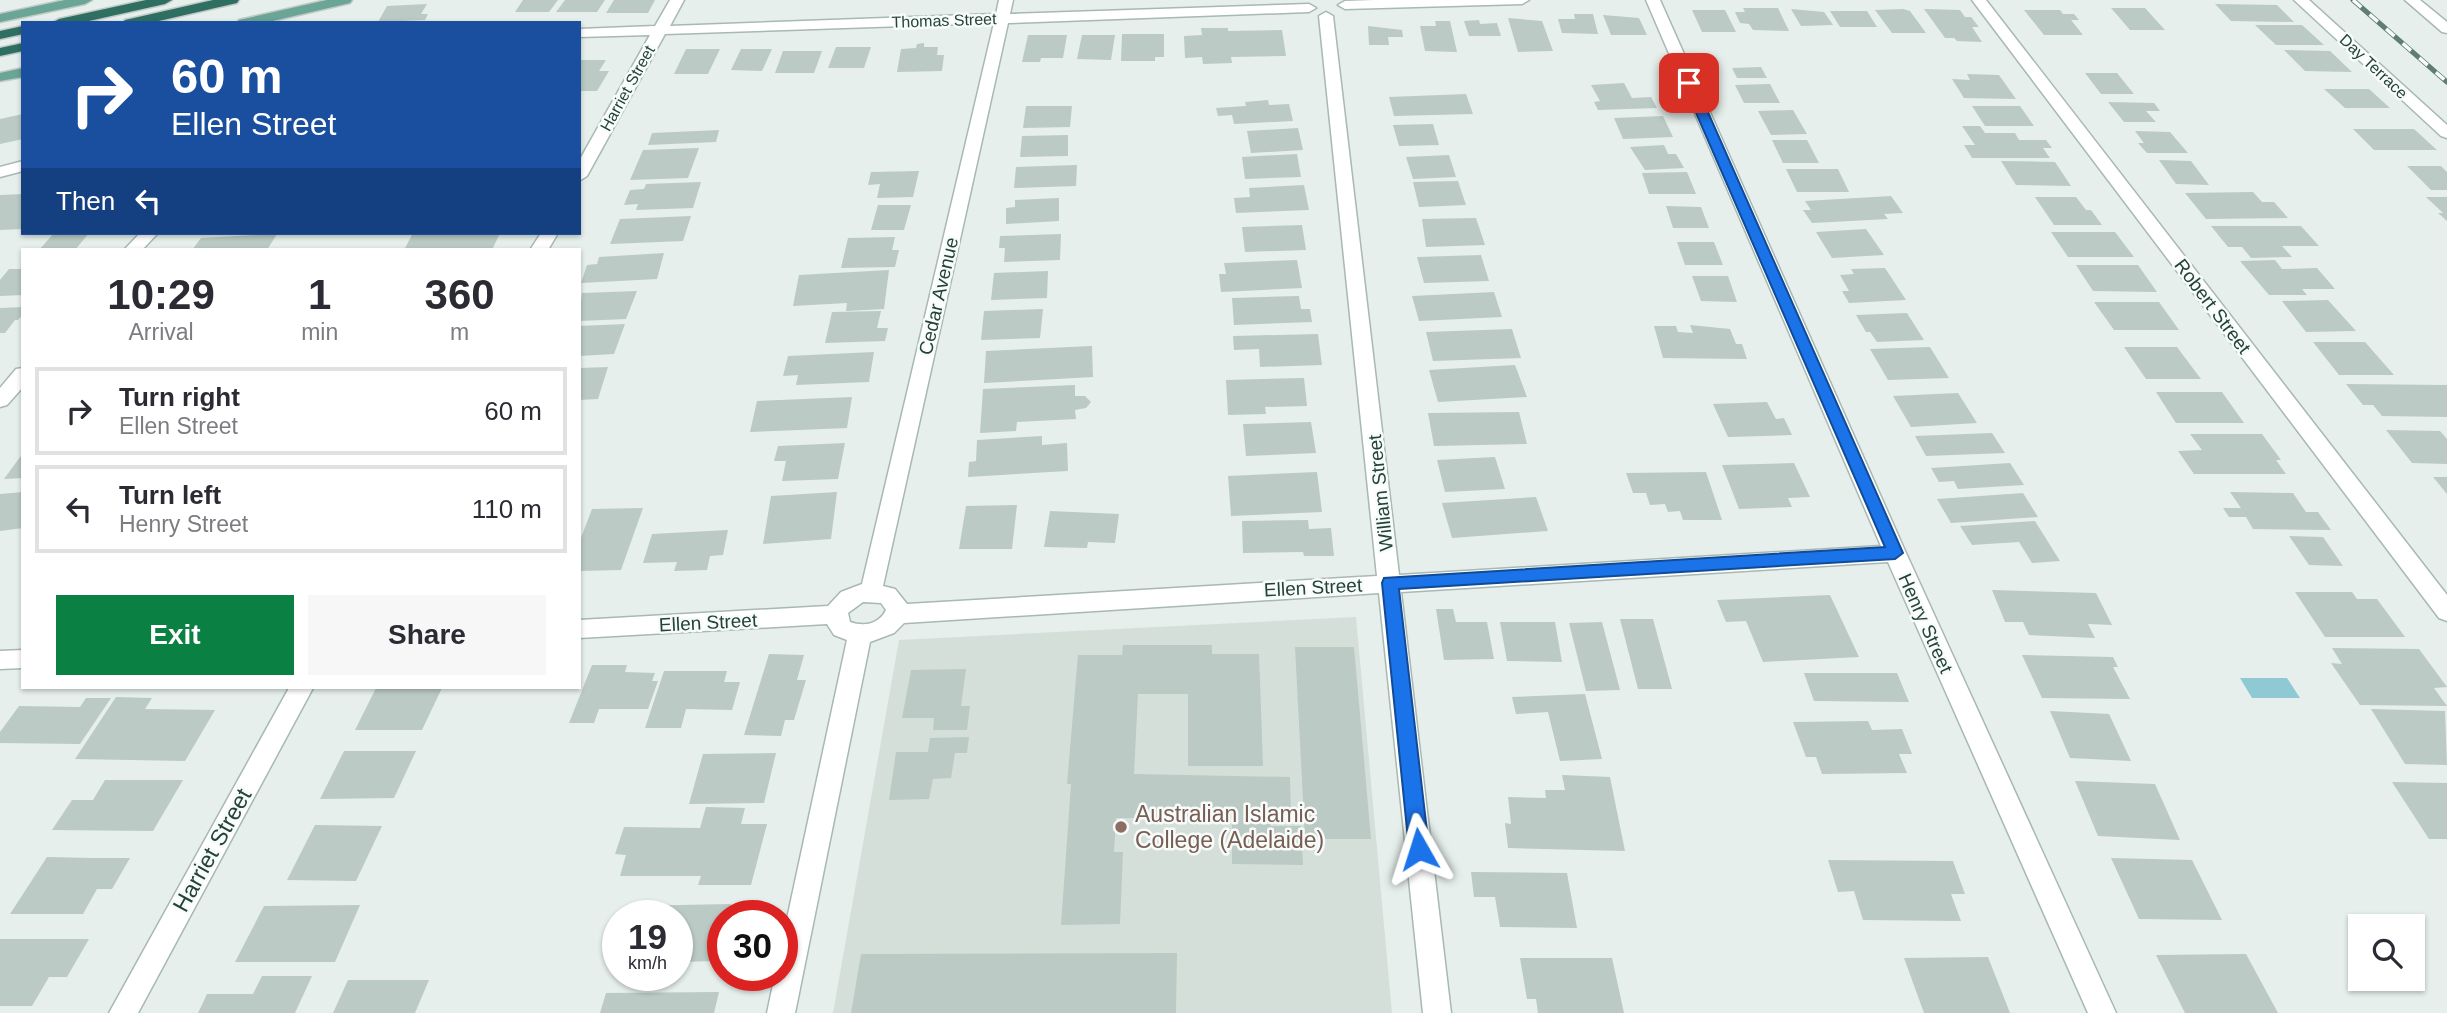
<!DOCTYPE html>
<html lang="en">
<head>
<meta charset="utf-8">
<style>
  body { margin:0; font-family:Arial,sans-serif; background:#f7f7f7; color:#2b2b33; height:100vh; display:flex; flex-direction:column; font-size:26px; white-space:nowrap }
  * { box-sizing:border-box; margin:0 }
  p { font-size:23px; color:#7c7c81 }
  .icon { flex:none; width:38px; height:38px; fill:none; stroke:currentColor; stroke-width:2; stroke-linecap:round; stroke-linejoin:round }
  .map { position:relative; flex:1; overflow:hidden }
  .sheet { position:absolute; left:21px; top:248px; width:560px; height:441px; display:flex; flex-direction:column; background:#fff; border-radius:0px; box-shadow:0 2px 5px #0004 }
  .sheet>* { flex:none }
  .guide { position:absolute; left:21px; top:21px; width:560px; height:214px; border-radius:0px; box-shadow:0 2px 5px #0004; background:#1a4fa0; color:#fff; overflow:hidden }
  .buttons { position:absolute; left:2348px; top:914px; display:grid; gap:14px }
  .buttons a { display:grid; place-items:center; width:77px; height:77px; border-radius:0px; background:#fff; box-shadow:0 2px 5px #0004; font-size:35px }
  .speed { position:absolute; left:602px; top:900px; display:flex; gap:14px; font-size:35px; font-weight:700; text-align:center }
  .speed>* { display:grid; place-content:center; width:91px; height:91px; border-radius:50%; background:#fff; box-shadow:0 2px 5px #0004; line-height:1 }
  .speed small { font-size:18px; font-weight:400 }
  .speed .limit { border:10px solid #d22; background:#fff; color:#111 }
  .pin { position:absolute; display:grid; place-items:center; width:60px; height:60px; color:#fff; margin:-30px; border-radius:14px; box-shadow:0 4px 10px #0006 }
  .me { position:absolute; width:77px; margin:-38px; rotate:354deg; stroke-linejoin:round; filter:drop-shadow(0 0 5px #0008) }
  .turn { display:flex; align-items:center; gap:24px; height:147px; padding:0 35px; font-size:32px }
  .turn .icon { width:91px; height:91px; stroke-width:2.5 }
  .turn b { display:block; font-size:49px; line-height:60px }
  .then { display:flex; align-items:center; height:66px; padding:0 35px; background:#0003; gap:14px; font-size:26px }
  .eta { display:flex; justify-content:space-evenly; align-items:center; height:119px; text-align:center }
  .eta b { font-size:42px; font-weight:800; line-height:49px }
  .button { display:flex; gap:14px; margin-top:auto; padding:14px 35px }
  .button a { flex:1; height:80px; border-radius:0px; background:#0b8043; color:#fff; font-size:28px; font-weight:800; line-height:80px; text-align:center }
  .button a+a { background:#f7f7f7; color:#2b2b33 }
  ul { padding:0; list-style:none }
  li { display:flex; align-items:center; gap:21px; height:88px; margin:0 14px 10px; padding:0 21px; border:4px solid #e1e1e2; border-radius:0px }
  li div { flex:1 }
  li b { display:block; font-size:26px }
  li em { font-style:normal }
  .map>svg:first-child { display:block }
  .built { fill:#d4dfda }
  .water { fill:#8ec9d4 }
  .building { fill:#bbcac4 }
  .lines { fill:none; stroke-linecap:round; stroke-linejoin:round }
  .street-casing { stroke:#a8b8b2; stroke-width:3 }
  .primary-casing { stroke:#c2cac8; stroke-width:3 }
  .highway-casing { stroke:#c2cac8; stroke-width:3 }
  .street { fill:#fff; fill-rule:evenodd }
  .primary { fill:#6aa596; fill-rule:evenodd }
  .highway { fill:#2f6f62; fill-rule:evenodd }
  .rail-casing { stroke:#5f7d75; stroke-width:5 }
  .rail { stroke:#f7fbf9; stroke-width:3.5; stroke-dasharray:11; stroke-linecap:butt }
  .route { fill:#1a73e8; stroke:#114b97; stroke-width:2 }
  .education-dot { fill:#8d6e63; stroke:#f7fbf9; stroke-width:2.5 }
  .labels { text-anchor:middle; stroke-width:5; stroke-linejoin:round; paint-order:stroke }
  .far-street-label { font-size:16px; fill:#24423a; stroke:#f7fbf9 }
  .street-label { font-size:19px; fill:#24423a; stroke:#f7fbf9 }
  .near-education-label { font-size:23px; fill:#785e54; stroke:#f7fbf9; text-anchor:start }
  .near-street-label { font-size:23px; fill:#24423a; stroke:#f7fbf9 }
</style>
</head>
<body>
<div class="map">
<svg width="2447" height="1013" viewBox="0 0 2447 1013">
  <rect width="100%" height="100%" fill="#e6efeb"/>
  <!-- built -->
  <path class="built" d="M1356,617L1392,1013H833L899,640Z"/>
  <!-- water -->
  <path class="water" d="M2240,678H2287L2300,698H2252Z"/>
  <!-- building -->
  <path class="building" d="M523,0H558L549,12H515Z
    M565,0H605L597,12H556Z
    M614,0H655L648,13H606Z
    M427,4L421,14H428L425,20L378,22L387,6Z
    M2215,4L2277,5L2294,22L2231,21Z
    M1743,8H1778L1789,31L1753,30L1749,24L1740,23L1735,12H1745Z
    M2111,8H2145L2165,30H2130Z
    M1791,9L1824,12L1833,25L1801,26Z
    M1903,9L1910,11L1926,33H1892L1875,10Z
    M1924,9L1960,10L1965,17H1971L1979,27H1972L1982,42L1957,41L1954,38H1945Z
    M1692,10H1725L1736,32H1702Z
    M2024,10H2060L2063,14H2074L2079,20H2071L2083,35H2044Z
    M1830,11H1867L1877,27H1840Z
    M1574,14H1593L1598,34L1562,33L1558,19H1575Z
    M1603,15L1639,18L1647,35H1611Z
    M1508,18L1542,21L1553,51L1518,52Z
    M1479,20L1480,24L1497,23L1501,36H1469L1464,21Z
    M1435,21H1450L1457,52L1425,51L1420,26H1436Z
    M2255,25H2302L2324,45H2276Z
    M1368,26L1402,30L1403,37H1388L1389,45H1369Z
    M1201,28H1228V31L1282,30L1286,56L1231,57L1232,63L1203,64L1202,57L1185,58L1184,36L1202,35Z
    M1122,34H1164V57H1155V61H1121Z
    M1028,35H1067L1063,58H1041L1040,62H1022Z
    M1082,35H1115L1111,60L1077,59Z
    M924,43V47H938L937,55H944L942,71L897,72L901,49L916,48L917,44Z
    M836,47H871L864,68H828Z
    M686,49H720L708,74H674Z
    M741,49H772L762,71L731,70Z
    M2284,50L2330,51L2352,72L2305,71Z
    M783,51H822L814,73H775Z
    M579,60H606L599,71H609L597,91H579Z
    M1761,67L1767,78H1737L1732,68Z
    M2085,73H2117L2134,94H2101Z
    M1967,74L1999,75L2016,99L1964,98L1952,79L1970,80Z
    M1624,83L1632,98L1651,97L1657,108L1598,110L1594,102L1600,101L1591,85Z
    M1770,84L1780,103H1744L1735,85Z
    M2324,89H2369L2390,108H2345Z
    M1466,94L1473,114L1394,116L1389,97Z
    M1268,100L1269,105L1289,104L1293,121L1234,124L1232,115L1218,116L1216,108L1246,106L1245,102Z
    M2108,102L2154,103L2160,111H2146L2156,122H2124Z
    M1026,106H1072L1070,127L1023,128Z
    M1972,106H2020L2034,126H1985Z
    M1793,110L1807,134L1771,135L1758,111Z
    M23,114V139L0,144V119Z
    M1663,116L1673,137L1623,139L1614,118Z
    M1433,124L1439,145L1399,146L1393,125Z
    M1962,126H1980L1985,133H2015L2019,140H2046L2052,148H2043L2050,158H1972L1964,145H1975Z
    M1298,128L1303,150L1251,153L1247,131Z
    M2353,129H2414L2437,150H2374Z
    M719,130L716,142L648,145L652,133Z
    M2135,131L2170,132L2188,153H2147L2138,143H2144Z
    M1068,135V156L1020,157L1022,136Z
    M1772,140H1807L1819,163H1783Z
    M1664,145L1668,154H1676L1684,168L1645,170L1630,147Z
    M699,148L688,178L630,180L643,150Z
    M1297,154L1301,177L1245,179L1242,157Z
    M1449,155L1456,177L1413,179L1406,157Z
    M2159,160L2191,161L2209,185L2176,184Z
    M2001,161L2055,162L2071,186L2016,185Z
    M1077,165L1076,186L1014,188L1016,167Z
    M2407,166H2441L2447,172V190H2431Z
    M1786,169H1838L1849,192H1797Z
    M919,171L913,197L877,198L880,184L868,185L871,172Z
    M1687,172L1696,194H1649L1642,173Z
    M1458,181L1466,205L1419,207L1413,182Z
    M701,182L693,208L636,210L638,204L624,205L630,190L644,189L646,184Z
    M1304,185L1309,210L1236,213L1234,198L1250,197L1249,188Z
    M2253,192L2262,202H2274L2288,218L2206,219L2185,193Z
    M23,194V229L0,230V195Z
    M1891,196L1903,213L1884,214L1888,219L1812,223L1803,210H1811L1805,201Z
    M2035,197H2076L2086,210H2091L2102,225H2054Z
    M2426,197H2447V221L2438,213H2443Z
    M1059,198V221L1006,224V208L1015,207V200Z
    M878,205H911L904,230H871Z
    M1666,206L1701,207L1709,228H1673Z
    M691,216L683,241L610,244L620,219Z
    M1476,218L1485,245L1426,247L1422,219Z
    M1302,225L1306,250L1245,252L1242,227Z
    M2211,226H2301L2319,246H2282L2292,257L2251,258L2242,247H2228Z
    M1866,229L1884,255L1832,258L1816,232Z
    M2051,232H2115L2134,257H2068Z
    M54,233H89L75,250H39Z
    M413,233H500L492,250H404Z
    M277,234L267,250H192L201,238Z
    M1061,234L1060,260L1004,262L1005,248H999L1000,236Z
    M895,237L892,250H899L895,267L841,268L848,238Z
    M1677,242H1714L1723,265H1685Z
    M664,253L657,279L581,283L587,265L597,264L599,257Z
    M1481,255L1489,281L1424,283L1417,257Z
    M1297,260L1302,288L1221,292L1219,274H1226L1224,263Z
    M2275,260L2282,269L2317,268L2335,289H2302L2307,295H2269L2240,261Z
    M2076,265H2138L2157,292L2093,291Z
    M1885,268L1906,300L1849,303L1842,291H1849L1840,275L1854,274L1851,269Z
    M9,269H23V295L0,296V280Z
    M889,270L884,309L846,311L847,303L793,306L799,275Z
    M1048,271L1047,298L991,300L994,273Z
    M1692,276H1728L1737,302L1701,301Z
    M637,291L626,319L579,321L582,293Z
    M1494,292L1502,317L1419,321L1412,296Z
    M1299,296L1301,309H1310L1312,322L1234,325L1232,298Z
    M2328,300L2356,331L2306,332L2282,301Z
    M2094,302H2159L2179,330H2114Z
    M23,307V314L18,320H15L5,333H0V308Z
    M1043,309L1040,338L981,340L984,311Z
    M881,311L877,328H888L885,341L825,343L832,312Z
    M1907,313L1924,340L1877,342L1870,332H1866L1856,315Z
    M625,324L614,354L579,356V326Z
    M1690,325L1730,329L1736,344H1742L1747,359L1663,358L1654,326H1676L1678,332L1693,333Z
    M1512,329L1521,358L1433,361L1426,332Z
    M1318,334L1322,365L1260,367L1259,349L1234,350L1233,336Z
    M2313,342H2365L2394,375H2339Z
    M1092,346L1093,377L984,383L986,351Z
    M1930,347L1949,378L1888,380L1870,349Z
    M2124,347H2177L2201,379H2146Z
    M874,352L869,382L796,385L798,375L783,376L788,356Z
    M1515,365L1527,397L1438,402L1429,370Z
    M608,367L598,399L579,400V368Z
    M1304,378L1307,406L1265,407L1266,414L1228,415L1226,380Z
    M2346,384L2447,385V417L2382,416L2373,405H2363Z
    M1075,385V396H1085L1091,402L1086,408L1075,410L1076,419L1017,422L1016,431L980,433L983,389Z
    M2156,392H2222L2244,423H2176Z
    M1958,393L1977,423L1911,427L1893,396Z
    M852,397L847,428L750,432L757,401Z
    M1767,402L1776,419L1784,418L1792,435L1728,437L1713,404Z
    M1519,412L1527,444L1434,446L1428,413Z
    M1311,422L1316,453L1246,456L1243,424Z
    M2386,430L2440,431L2447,439V464L2412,463Z
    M1992,433L2005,453L1926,456L1915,436Z
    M2190,434H2262L2281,460H2276L2286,474H2194L2178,451L2202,450Z
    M1042,436V445L1067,443L1068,471L968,477L969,462L976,461L977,440Z
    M845,443L838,479L782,481L786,461H774L778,446Z
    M23,453V478L4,479Z
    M1495,457L1505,489L1445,492L1437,460Z
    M1794,463L1810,497L1788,498L1792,507L1739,509L1722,465Z
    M2010,463L2024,485L1958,489L1954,481L1939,482L1931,468Z
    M1317,472L1322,512L1231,516L1228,476Z
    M1706,472L1722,520H1683L1680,511L1668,512L1665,504L1650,505L1646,493H1633L1626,473Z
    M2433,477H2447V494Z
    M23,492V528L0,531V494Z
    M837,492L831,539L763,544L771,496Z
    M2230,492L2293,493L2306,512H2318L2331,530L2253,529L2246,517H2229L2223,508H2241Z
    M2023,493L2038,517L1951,523L1937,499Z
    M1536,497L1548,531L1452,538L1442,503Z
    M1017,505L1012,549H959L966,506Z
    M643,508L621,570L579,571V543L592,509Z
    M1050,511L1119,514L1115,543L1088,542L1087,548L1044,547Z
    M1308,520L1309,529L1331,528L1334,556H1304L1303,552L1243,553L1242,521Z
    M2035,521L2060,561L2032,563L2019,542L1972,545L1960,526Z
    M728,530L723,555L710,556L707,570L674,571L677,562L643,563L652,534Z
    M2289,536L2323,537L2343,566L2309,565Z
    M1992,590L2096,593L2112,625L2088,624L2095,638L2029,635L2023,622H2005Z
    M2295,592H2352L2357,599H2377L2405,637H2325Z
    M1830,595L1859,657L1763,662L1746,621L1726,622L1717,600Z
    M1436,609H1453L1456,622H1487L1494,659L1444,660Z
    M1620,619H1653L1672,689H1638Z
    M1500,622H1555L1562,662L1507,661Z
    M1602,622L1620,690L1586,691L1569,623Z
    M1123,645H1212V654H1259L1263,766H1188V694H1138L1134,774L1290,777L1291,820H1271V826H1301L1303,865L1232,864V819L1116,818L1114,852H1123L1120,924L1061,925L1071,784H1067L1078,655H1122Z
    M1295,647H1354L1371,839H1305Z
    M2332,648L2419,649L2447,687L2434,688L2447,706L2360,705L2331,663L2342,664Z
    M769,654L804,655L797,680H806L794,720H785L781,736L744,735Z
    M2022,655L2113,657L2118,667H2113L2130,699L2042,698Z
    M592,665H627L625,672L655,673L652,681H658L648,709H599L594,723H569Z
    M966,669L961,706H970L967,730H933L934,718H902L911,670Z
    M664,671H727L724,682H740L732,710L686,709L681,728H645Z
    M1804,673H1897L1909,702L1814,701Z
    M376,688H442L422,730H355Z
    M1585,694L1602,759L1560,761L1548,712L1516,714L1512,697Z
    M116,697L152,698L145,709L215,710L185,761L75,759Z
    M86,698H111L80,744L0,743V732L19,706L80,707Z
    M2371,709L2445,711L2447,765L2405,764Z
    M2050,711L2109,714L2131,761L2070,758Z
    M1868,721L1872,730L1902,729L1912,754H1899L1907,773L1822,774L1816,757H1806L1793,722Z
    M969,737L967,753H955L951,778L933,779L929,799L889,800L896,752H928L930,738Z
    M344,751H416L394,798L320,799Z
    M776,753L764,803L689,804L703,754Z
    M1562,775L1610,777L1625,851L1508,848L1505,823L1511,824L1508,797L1546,798L1545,790H1565Z
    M105,780H183L153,831L52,830L72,800H93Z
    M2075,781L2155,784L2180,840L2098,836Z
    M2392,782L2447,783V839H2429Z
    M706,807L745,808L741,824H767L751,885H698L701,876H620L626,855L615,854L624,827L700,828Z
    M315,825L382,826L356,881L287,880Z
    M47,857L92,858H130L112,889H97L83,914H10Z
    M2111,858L2192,860L2222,920L2139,919Z
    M1828,860L1953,861L1965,894H1951L1961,921L1863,920L1854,891L1838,892Z
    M1471,872L1567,873L1577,928L1500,927L1495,897H1474Z
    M731,904L729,915H723V941L718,961L677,962V915H626L629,906Z
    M360,905L335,962H235L264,906Z
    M0,939H89L67,977H49L32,1006H0Z
    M1177,953L1176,1013H851L861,954Z
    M2246,954L2278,1013H2185L2156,955Z
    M1988,957L2010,1013H1924L1904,958Z
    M1520,958H1612L1624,1013H1538L1536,999H1527Z
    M262,976H312L295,1013H198L207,994H253Z
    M348,980H429L415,1013H333Z
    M719,992L714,1013H600L606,993Z"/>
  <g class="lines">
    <defs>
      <path id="street" d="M670,0H684L670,26L996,14L999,0H1013L1010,14L1309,4L1316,8L1309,12L1008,23L883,586L895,589L907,604L1377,576L1319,16L1326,12L1333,16L1399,575L1881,546L1646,0H1660L1906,553L2116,1013H2088L1888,562L1401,592L1451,1013H1423L1379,593L904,623L894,633L870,642L795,1013H767L775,975H782V942L847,640L834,635L827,624L579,638V620L828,606L841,592L862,584L994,23L665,34L587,176L579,181V161L650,35L579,37V29L655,26ZM863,602L881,603L886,610C879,624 865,627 850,622L848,613Z
        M1374,0H1529L1522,4L1345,9L1338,5L1345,1Z
        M1972,0H1986L2447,595V621L2439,618Z
        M2294,0H2309L2447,125V138L2441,136Z
        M2405,0H2420L2447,22V33L2442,32Z
        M23,161V171L0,177V167Z
        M140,233H158L142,250H124Z
        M541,233H558L548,250H530Z
        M23,368V387L7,405L0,407V388L16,369Z
        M23,650V668L0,669V651Z
        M289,688H313L138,1013H109Z"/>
      <path id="primary" d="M65,0H92L85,4L0,22V14Z
        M327,0H352L350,3L264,23H237L239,20Z
        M23,68V77L0,81V73Z"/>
      <path id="highway" d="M146,0H172L165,4L80,23H52L59,19Z
        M213,0H239L237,3L150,23H123L125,20Z
        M23,26V34L0,39V31Z
        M23,43V51L0,56V48Z"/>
    </defs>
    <!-- street casing -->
    <use href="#street" class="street-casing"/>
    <!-- primary casing -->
    <use href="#primary" class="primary-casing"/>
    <!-- highway casing -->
    <use href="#highway" class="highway-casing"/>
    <!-- street -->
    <use href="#street" class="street"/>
    <!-- primary -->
    <use href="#primary" class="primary"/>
    <!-- highway -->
    <use href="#highway" class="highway"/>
    <defs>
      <path id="rail" d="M2353,0L2447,82"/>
    </defs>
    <!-- rail casing -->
    <use href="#rail" class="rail-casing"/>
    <!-- rail -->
    <use href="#rail" class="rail"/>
  </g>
  <!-- route -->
  <path class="route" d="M1685,81L1695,83L1903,553L1895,559L1399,589L1429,849L1426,855L1419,858L1412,855L1409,849L1382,583L1384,578L1885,547L1683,83Z"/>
  <!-- markers -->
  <circle class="education-dot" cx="1121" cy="827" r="7"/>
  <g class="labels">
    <!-- far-street labels -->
    <g class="far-street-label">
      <text transform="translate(944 20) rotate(-2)" y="6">Thomas Street</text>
      <text transform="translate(2374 66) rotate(43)" y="6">Day Terrace</text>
      <text transform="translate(627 88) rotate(-61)" y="6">Harriet Street</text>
    </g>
    <!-- street labels -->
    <g class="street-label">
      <text transform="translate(938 296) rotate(-77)" y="7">Cedar Avenue</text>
      <text transform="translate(2213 306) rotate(53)" y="7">Robert Street</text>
      <text transform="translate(1380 493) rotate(-96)" y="7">William Street</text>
      <text transform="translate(1313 587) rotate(-3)" y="7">Ellen Street</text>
      <text transform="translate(708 622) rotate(-3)" y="7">Ellen Street</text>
      <text transform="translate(1926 623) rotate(66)" y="7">Henry Street</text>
    </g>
    <!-- near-education labels -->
    <g class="near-education-label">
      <text x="1135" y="822">Australian Islamic<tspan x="1135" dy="26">College (Adelaide)</tspan></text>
    </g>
    <!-- near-street labels -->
    <g class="near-street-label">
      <text transform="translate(212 850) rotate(-61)" y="8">Harriet Street</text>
    </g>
  </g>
</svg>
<div class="buttons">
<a><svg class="icon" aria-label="search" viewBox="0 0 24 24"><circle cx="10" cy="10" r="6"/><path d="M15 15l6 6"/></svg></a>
</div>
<div class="speed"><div>19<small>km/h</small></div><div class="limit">30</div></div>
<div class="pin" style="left:1689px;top:83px;background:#d93025"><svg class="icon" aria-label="arrive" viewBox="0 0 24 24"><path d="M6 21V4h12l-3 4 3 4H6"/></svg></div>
<svg class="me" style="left:1419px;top:849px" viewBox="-20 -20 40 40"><path d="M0-17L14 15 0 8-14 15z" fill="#1a73e8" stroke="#fff" stroke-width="4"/></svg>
<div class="guide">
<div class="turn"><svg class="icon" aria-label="right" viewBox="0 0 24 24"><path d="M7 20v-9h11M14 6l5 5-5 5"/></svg><div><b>60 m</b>Ellen Street</div></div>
<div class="then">Then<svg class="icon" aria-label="left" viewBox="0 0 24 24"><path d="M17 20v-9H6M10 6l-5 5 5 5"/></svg></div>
</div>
<section class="sheet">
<div class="eta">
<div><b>10:29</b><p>Arrival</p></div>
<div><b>1</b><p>min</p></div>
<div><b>360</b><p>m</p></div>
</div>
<ul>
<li><svg class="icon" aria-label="right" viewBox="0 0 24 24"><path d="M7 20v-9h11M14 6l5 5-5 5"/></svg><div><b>Turn right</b><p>Ellen Street</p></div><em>60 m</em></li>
<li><svg class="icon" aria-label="left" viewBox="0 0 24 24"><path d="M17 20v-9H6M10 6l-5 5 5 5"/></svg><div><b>Turn left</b><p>Henry Street</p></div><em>110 m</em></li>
</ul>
<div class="button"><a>Exit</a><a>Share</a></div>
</section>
</div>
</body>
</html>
